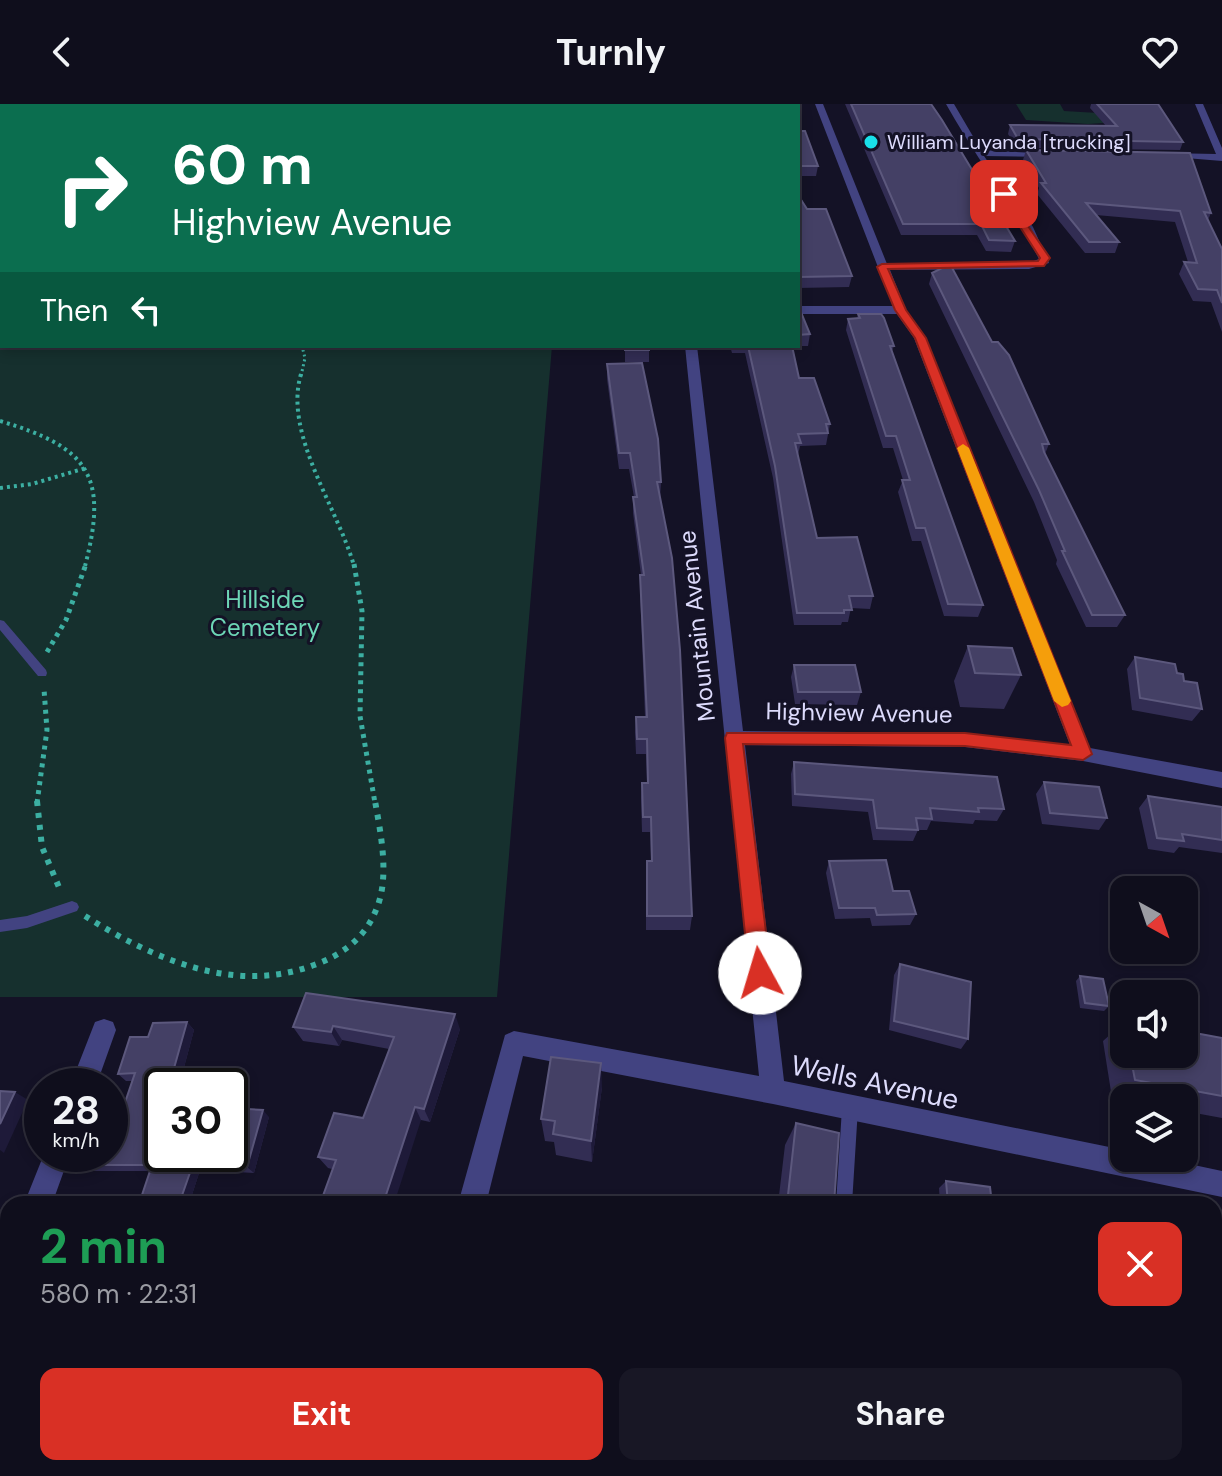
<!DOCTYPE html>
<html lang="en">
<head>
<meta charset="utf-8">
<style>
  body { margin:0; font-family:"DM Sans",sans-serif; background:#181725; color:#f1f3f6; height:100vh; display:flex; flex-direction:column; font-size:30px; white-space:nowrap }
  * { box-sizing:border-box; margin:0 }
  p { font-size:26px; color:#9b9ca3 }
  .icon { flex:none; width:44px; height:44px; fill:none; stroke:currentColor; stroke-width:2; stroke-linecap:round; stroke-linejoin:round }
  .map { position:relative; flex:1; overflow:hidden }
  .sheet { position:absolute; left:0px; top:1092px; width:1222px; height:280px; display:flex; flex-direction:column; background:#0f0e1c; border-radius:24px 24px 0 0; box-shadow:0 4px 12px #0003,0 0 0 2px #2f2e3b }
  .sheet>* { flex:none }
  .top-card { position:absolute; left:0px; top:0px; width:800px; height:244px; box-shadow:0 4px 12px #0003,0 0 0 2px #2f2e3b; background:#0b6e4f; color:#fff; overflow:hidden }
  .needle { width:52px; rotate:140deg }
  .buttons { position:absolute; left:1110px; top:772px; display:grid; gap:16px }
  .buttons a { display:grid; place-items:center; width:88px; height:88px; border-radius:16px; background:#0f0e1c; box-shadow:0 4px 12px #0003,0 0 0 2px #2f2e3b; font-size:40px }
  .speed { position:absolute; left:24px; top:964px; display:flex; gap:16px; font-size:40px; font-weight:700; text-align:center }
  .speed>* { display:grid; place-content:center; width:104px; height:104px; border-radius:50%; background:#0f0e1c; box-shadow:0 4px 12px #0003,0 0 0 2px #2f2e3b; line-height:1 }
  .speed small { font-size:20px; font-weight:400 }
  .speed .limit { border:4px solid #111; border-radius:12px; background:#fff; color:#111 }
  .pin { position:absolute; display:grid; place-items:center; width:68px; height:68px; color:#fff; margin:-34px; border-radius:16px; box-shadow:0 4px 12px #0006 }
  .me { position:absolute; width:88px; margin:-44px; rotate:354deg; stroke-linejoin:round; filter:drop-shadow(0 0 6px #0008) }
  .turn { display:flex; align-items:center; gap:28px; height:168px; padding:0 40px; font-size:36px }
  .turn .icon { width:104px; height:104px; stroke-width:2.5 }
  .turn b { display:block; font-size:56px; line-height:68px }
  .then { display:flex; align-items:center; height:76px; padding:0 40px; background:#0003; gap:16px; font-size:30px }
  .round { display:grid; place-items:center; flex:none; width:84px; height:84px; border-radius:16px; background:#181725 }
  .head { display:flex; align-items:center; justify-content:space-between; height:136px; padding:0 40px }
  h1 { font-size:48px; font-weight:700; line-height:60px; color:#1e9e55 }
  .button { display:flex; gap:16px; margin-top:auto; padding:16px 40px }
  .button a { flex:1; height:92px; border-radius:16px; background:#d93025; color:#fff; font-size:32px; font-weight:700; line-height:92px; text-align:center }
  .button a+a { background:#181725; color:#f1f3f6 }
  header { display:flex; justify-content:space-between; align-items:center; height:104px; padding:0 40px; background:#0f0e1c; font-size:36px; font-weight:700 }
  .map>svg:first-child { display:block }
  .green { fill:#16302e }
  .lines { fill:none; stroke-linecap:round; stroke-linejoin:round }
  .path-far3 { stroke:#3cafa2; stroke-width:3; stroke-dasharray:2 3; stroke-linecap:butt }
  .path-far2 { stroke:#3cafa2; stroke-width:4; stroke-dasharray:3 4; stroke-linecap:butt }
  .path-far1 { stroke:#3cafa2; stroke-width:5; stroke-dasharray:4 5; stroke-linecap:butt }
  .path { stroke:#3cafa2; stroke-width:6; stroke-dasharray:5 7; stroke-linecap:butt }
  .lane { fill:#424381; fill-rule:evenodd }
  .street { fill:#424381; fill-rule:evenodd }
  .wall { fill:#322d53 }
  .shaded-wall { fill:#1e1a39 }
  .building { fill:#444065; stroke:#5c587d; stroke-width:2 }
  .route { fill:#d93025; stroke:#8d1f18; stroke-width:2 }
  .slow { fill:#f59e0b }
  .poi-dot { fill:#19e0ea; stroke:#141226; stroke-width:3 }
  .labels { text-anchor:middle; stroke-width:6; stroke-linejoin:round; paint-order:stroke }
  .far-poi-label { font-size:20px; fill:#dddbfc; stroke:#141226; text-anchor:start }
  .park-label { font-size:24px; fill:#6dd6b6; stroke:#141226 }
  .street-label { font-size:24px; fill:#dddbfc; stroke:#141226 }
  .near-street-label { font-size:28px; fill:#dddbfc; stroke:#141226 }
</style>
</head>
<body>
<header><svg class="icon" aria-label="back" viewBox="0 0 24 24"><path d="M15 5l-7 7 7 7"/></svg>Turnly<svg class="icon" aria-label="heart" viewBox="0 0 24 24"><path d="M12 20l-8-8c-3-5 5-10 8-4 3-6 11-1 8 4z"/></svg></header>
<div class="map">
<svg width="1222" height="1372" viewBox="0 0 1222 1372">
  <rect width="100%" height="100%" fill="#141226"/>
  <!-- green -->
  <path class="green" d="M1016,0H1060L1064,7L1132,11L1134,17L1088,20L1026,16Z
    M0,108L2,242H552L497,893H0Z"/>
  <g class="lines">
    <!-- path-far3 -->
    <path class="path-far3" d="M0,244L6,242
      M301,272L305,254L302,242"/>
    <!-- path-far2 -->
    <path class="path-far2" d="M301,270C283,330 338,404 354,462
      M0,317C88,343 109,371 85,462
      M0,384L32,380L86,364"/>
    <!-- path-far1 -->
    <path class="path-far1" d="M354,460L362,507L360,612L375,699
      M47,548L66,516L86,460
      M37,699L47,626L44,585"/>
    <!-- path -->
    <path class="path" d="M37,697L42,743L61,788
      M85,812C153,855 235,891 314,861C342,851 365,834 376,806C390,774 381,731 375,697"/>
    <!-- lane -->
    <path class="lane" d="M0,516L4,517L46,566L47,569L46,572H38L0,526Z
      M72,797L77,799L79,803L77,807L27,824L0,828V816L27,812Z
      M850,996L855,999L858,1004L852,1100H836L842,1004L845,999Z"/>
    <!-- street -->
    <path class="street" d="M653,0H661L662,2H654Z
      M815,0H823L887,160L1028,159L1039,155C1012,101 976,53 946,0H954L981,46L1055,50L1050,53L984,52L1033,123L1049,159L1029,165L890,166L906,206L926,234L1090,644L1222,668V684L1083,657L965,643L745,641L784,977L1124,1046V1054H1161L1222,1067V1093L773,1000L523,952L486,1100H458L505,931L514,927L759,972L685,242H697L743,627L965,629L1070,641L914,234L897,210H798V202H893Z
      M1195,0H1203L1222,44V57L1161,52L1166,49L1216,50Z
      M0,70H2V76H0Z
      M104,915L113,918L116,926L96,982H70L95,918Z
      M44,1050H70L52,1100H24Z
      M8,1167V1214L0,1217V1170Z
      M392,1364H424L422,1372H390Z"/>
  </g>
  <!-- wall -->
  <path class="wall" d="M845,0H931L1015,137L1011,148L986,147L977,131H901Z
    M1091,0H1158L1183,38L1180,46L1016,44L1008,30L1010,21L1106,22L1090,4Z
    M798,22L818,62L816,72H798Z
    M1026,46L1211,109L1208,116L1222,145V228L1211,198L1193,197L1179,170L1184,158H1188L1175,118L1096,111L1119,138L1115,149H1085L1037,90L1039,84L1023,56Z
    M798,91L852,172L849,183L798,184Z
    M932,169L992,238L1049,340L1045,350L1125,511L1117,523H1086L1056,460L1057,456L1034,398L929,180Z
    M798,201L810,230L808,242H798Z
    M858,210L894,242L892,247L983,501L978,513L944,512L921,437H912L898,388L903,376L893,344H883L846,226L848,215L857,214Z
    M625,242H649V258H625Z
    M730,242H797H792L799,274L830,320L826,341L800,342L798,351L817,434L873,492L870,505L851,504L848,518H842L841,521H794L773,374L745,249H732Z
    M607,260L661,378L660,394L692,812L690,826H646V772L647,757H651L650,728H642L641,694L642,679H647L646,650H636L635,628L636,613H645L640,487L641,471L633,409V393H634L629,365H619L607,275Z
    M968,542L1021,571L1004,605L960,603L954,577Z
    M1135,553L1177,569L1184,577L1202,605L1192,617L1132,606L1127,565Z
    M794,561L861,588L857,601L795,600L791,573Z
    M794,658L1004,705L997,717L975,716L973,720L931,717L927,726H918L913,737L873,736L868,708L792,702L791,670Z
    M1044,678L1107,714L1099,726L1042,720L1036,690Z
    M1148,692L1222,703V749L1179,743L1174,749L1148,745L1139,704Z
    M829,757L893,787L916,810L910,821L872,822L870,814L835,815L826,769Z
    M900,860L968,935L961,945L889,926L894,871Z
    M1080,872L1109,902L1104,907L1080,904L1076,877Z
    M306,889L460,925L430,1018L421,1016L332,1065L328,1064L318,1053L363,1014L389,945L342,936L339,942L303,937L293,923Z
    M187,918L194,926L179,982H162V1050L269,1013L254,1069L200,1066L189,1100H139L150,1067H92L82,1061L117,1022L132,977H126L118,970Z
    M1124,918V950H1184L1222,934V1014L1184,1007V994H1124V996L1112,994L1103,937Z
    M602,983L592,1058L556,1051L554,1038L545,1037L541,1015Z
    M796,1019L834,1100H778L785,1041Z
    M946,1077L992,1100H940L939,1084Z
    M1222,1145V1206L1214,1164V1148Z
    M1033,1364H1102L1103,1372H1033Z
    M1181,1364H1214L1222,1372H1181Z"/>
  <!-- shaded-wall -->
  <path class="shaded-wall" d="M2,51V65L0,67V53Z
    M455,910L460,925L430,1018L424,1005Z
    M187,918L194,926L179,982H169Z
    M333,922L342,936L339,942L331,928Z
    M601,959L602,983L592,1058L591,1037Z
    M15,988L28,996L4,1049L0,1046V1020Z
    M415,1003L421,1016L394,1100H383Z
    M263,1006L269,1013L254,1069L247,1063Z
    M193,1060L200,1066L189,1100H179Z
    M302,1364H311L308,1372H299Z"/>
  <!-- building -->
  <path class="building" d="M0,0H410L409,2H2V51L0,53Z
    M457,0H479V2H456Z
    M594,0H633V2H595Z
    M691,0H790L791,2H692Z
    M851,0H931L942,16L1015,137L989,136L981,120H903Z
    M1097,0H1158L1183,38L1018,35L1010,21L1117,22Z
    M798,22L800,27H805L818,62H798Z
    M1026,46L1190,49L1211,109L1204,108L1222,145V199L1217,186L1198,185L1184,158L1197,159L1180,107L1086,99L1119,138H1089L1041,79H1046Z
    M798,91L807,105H826L852,172L798,173Z
    M950,160L992,238H998L1009,251L1049,340H1042L1044,348L1125,511H1092L1062,447H1065L1039,386L932,169Z
    M798,201L810,230L798,231Z
    M858,210H881L884,214L894,242H890L983,501L948,500L925,424H916L902,376H910L896,332H886L848,215L860,214Z
    M625,242H649V246H625Z
    M748,242H792L799,274H814L830,320H826L828,329L798,330L801,339H795L817,434L857,433L873,492H849L852,506H844V509H797L775,362Z
    M642,259L658,335L661,378H657L672,454L680,546L692,812H647V757H652L651,713H643L642,679H648L647,635H637L636,613H647L640,471H644L633,393H637L630,349H619L607,260Z
    M968,542L1012,544L1021,571L975,569Z
    M1135,553L1175,560L1177,569L1183,570L1184,577L1197,579L1202,605L1140,594Z
    M794,561H855L861,588H798Z
    M794,658L997,673L1004,705L978,704L979,708L930,704L932,715L916,714L918,726L877,724L873,696L795,690Z
    M1044,678L1099,683L1107,714L1050,709Z
    M1148,692L1222,703V736L1182,730L1184,737L1157,734Z
    M886,756L893,787H909L916,810L877,811L875,804H839L829,757Z
    M900,860L971,878L968,935L894,917Z
    M1080,872L1103,875L1109,902L1085,899Z
    M306,889L455,910L424,1005L415,1003L383,1100H320L336,1056L318,1053L334,1009L363,1014L394,933L333,922L331,928L293,923Z
    M187,918L169,982H162V1050H230V1004L263,1006L247,1063L193,1060L179,1100H139L152,1061H82L86,1050H110V1022H117L135,969L118,970L130,933H148L153,919Z
    M1184,927L1222,934V992L1135,976L1130,950H1184Z
    M551,953L601,959L591,1037L553,1030L555,1017L541,1015Z
    M0,987L15,988L0,1020Z
    M796,1019L839,1029L834,1100H787Z
    M946,1077L990,1083L992,1100H948Z
    M8,1262V1288H0V1286Z
    M1214,1312L1222,1314V1372H1189L1188,1364H1214Z
    M231,1364H302L299,1372H228Z
    M477,1364H574L573,1372H476Z
    M1045,1364H1102L1103,1372H1045Z"/>
  <!-- route -->
  <path class="route" d="M1004,87L1050,154L1044,162L888,165L906,206L926,234L1092,650L1083,656L965,642L743,640L771,869L767,876L760,879L753,876L749,869L725,634L727,629H965L1071,641L915,234L895,206L877,163L882,160L1038,157L1040,154L999,90Z"/>
  <!-- slow -->
  <path class="slow" d="M963,340L969,344L1071,597L1068,601L1062,603L1054,597L957,344Z"/>
  <!-- markers -->
  <circle class="poi-dot" cx="871" cy="38" r="8"/>
  <g class="labels">
    <!-- far-poi labels -->
    <g class="far-poi-label">
      <text x="887" y="45">William Luyanda [trucking]</text>
    </g>
    <!-- park labels -->
    <g class="park-label">
      <text x="265" y="504">Hillside<tspan x="265" dy="28">Cemetery</tspan></text>
    </g>
    <!-- street labels -->
    <g class="street-label">
      <text transform="translate(697 522) rotate(-96)" y="8">Mountain Avenue</text>
      <text transform="translate(859 609) rotate(1)" y="8">Highview Avenue</text>
    </g>
    <!-- near-street labels -->
    <g class="near-street-label">
      <text transform="translate(875 978) rotate(12)" y="10">Wells Avenue</text>
    </g>
  </g>
</svg>
<div class="buttons">
<a><svg class="needle" viewBox="-14 -14 28 28"><path d="M0-13l5 13h-10z" fill="#e53935"/><path d="M0 13l5-13h-10z" fill="#9b9ca3"/></svg></a>
<a><svg class="icon" aria-label="sound" viewBox="0 0 24 24"><path d="M4 9h4l5-4v14l-5-4H4zM17 9q2 3 0 6"/></svg></a>
<a><svg class="icon" aria-label="layers" viewBox="0 0 24 24"><path d="M12 4l9 5-9 5-9-5zM3 14l9 5 9-5"/></svg></a>
</div>
<div class="speed"><div>28<small>km/h</small></div><div class="limit">30</div></div>
<div class="pin" style="left:1004px;top:90px;background:#d93025"><svg class="icon" aria-label="arrive" viewBox="0 0 24 24"><path d="M6 21V4h12l-3 4 3 4H6"/></svg></div>
<svg class="me" style="left:760px;top:869px" viewBox="-20 -20 40 40"><circle r="19" fill="#fff"/><path d="M0-13L10 11 0 6-10 11z" fill="#d93025"/></svg>
<div class="top-card">
<div class="turn"><svg class="icon" aria-label="right" viewBox="0 0 24 24"><path d="M7 20v-9h11M14 6l5 5-5 5"/></svg><div><b>60 m</b>Highview Avenue</div></div>
<div class="then">Then<svg class="icon" aria-label="left" viewBox="0 0 24 24"><path d="M17 20v-9H6M10 6l-5 5 5 5"/></svg></div>
</div>
<section class="sheet">
<div class="head"><div><h1>2 min</h1><p>580 m · 22:31</p></div><a class="round" style="background:#d93025;color:#fff"><svg class="icon" aria-label="close" viewBox="0 0 24 24"><path d="M6 6l12 12M18 6L6 18"/></svg></a></div>
<div class="button"><a>Exit</a><a>Share</a></div>
</section>
</div>
</body>
</html>
